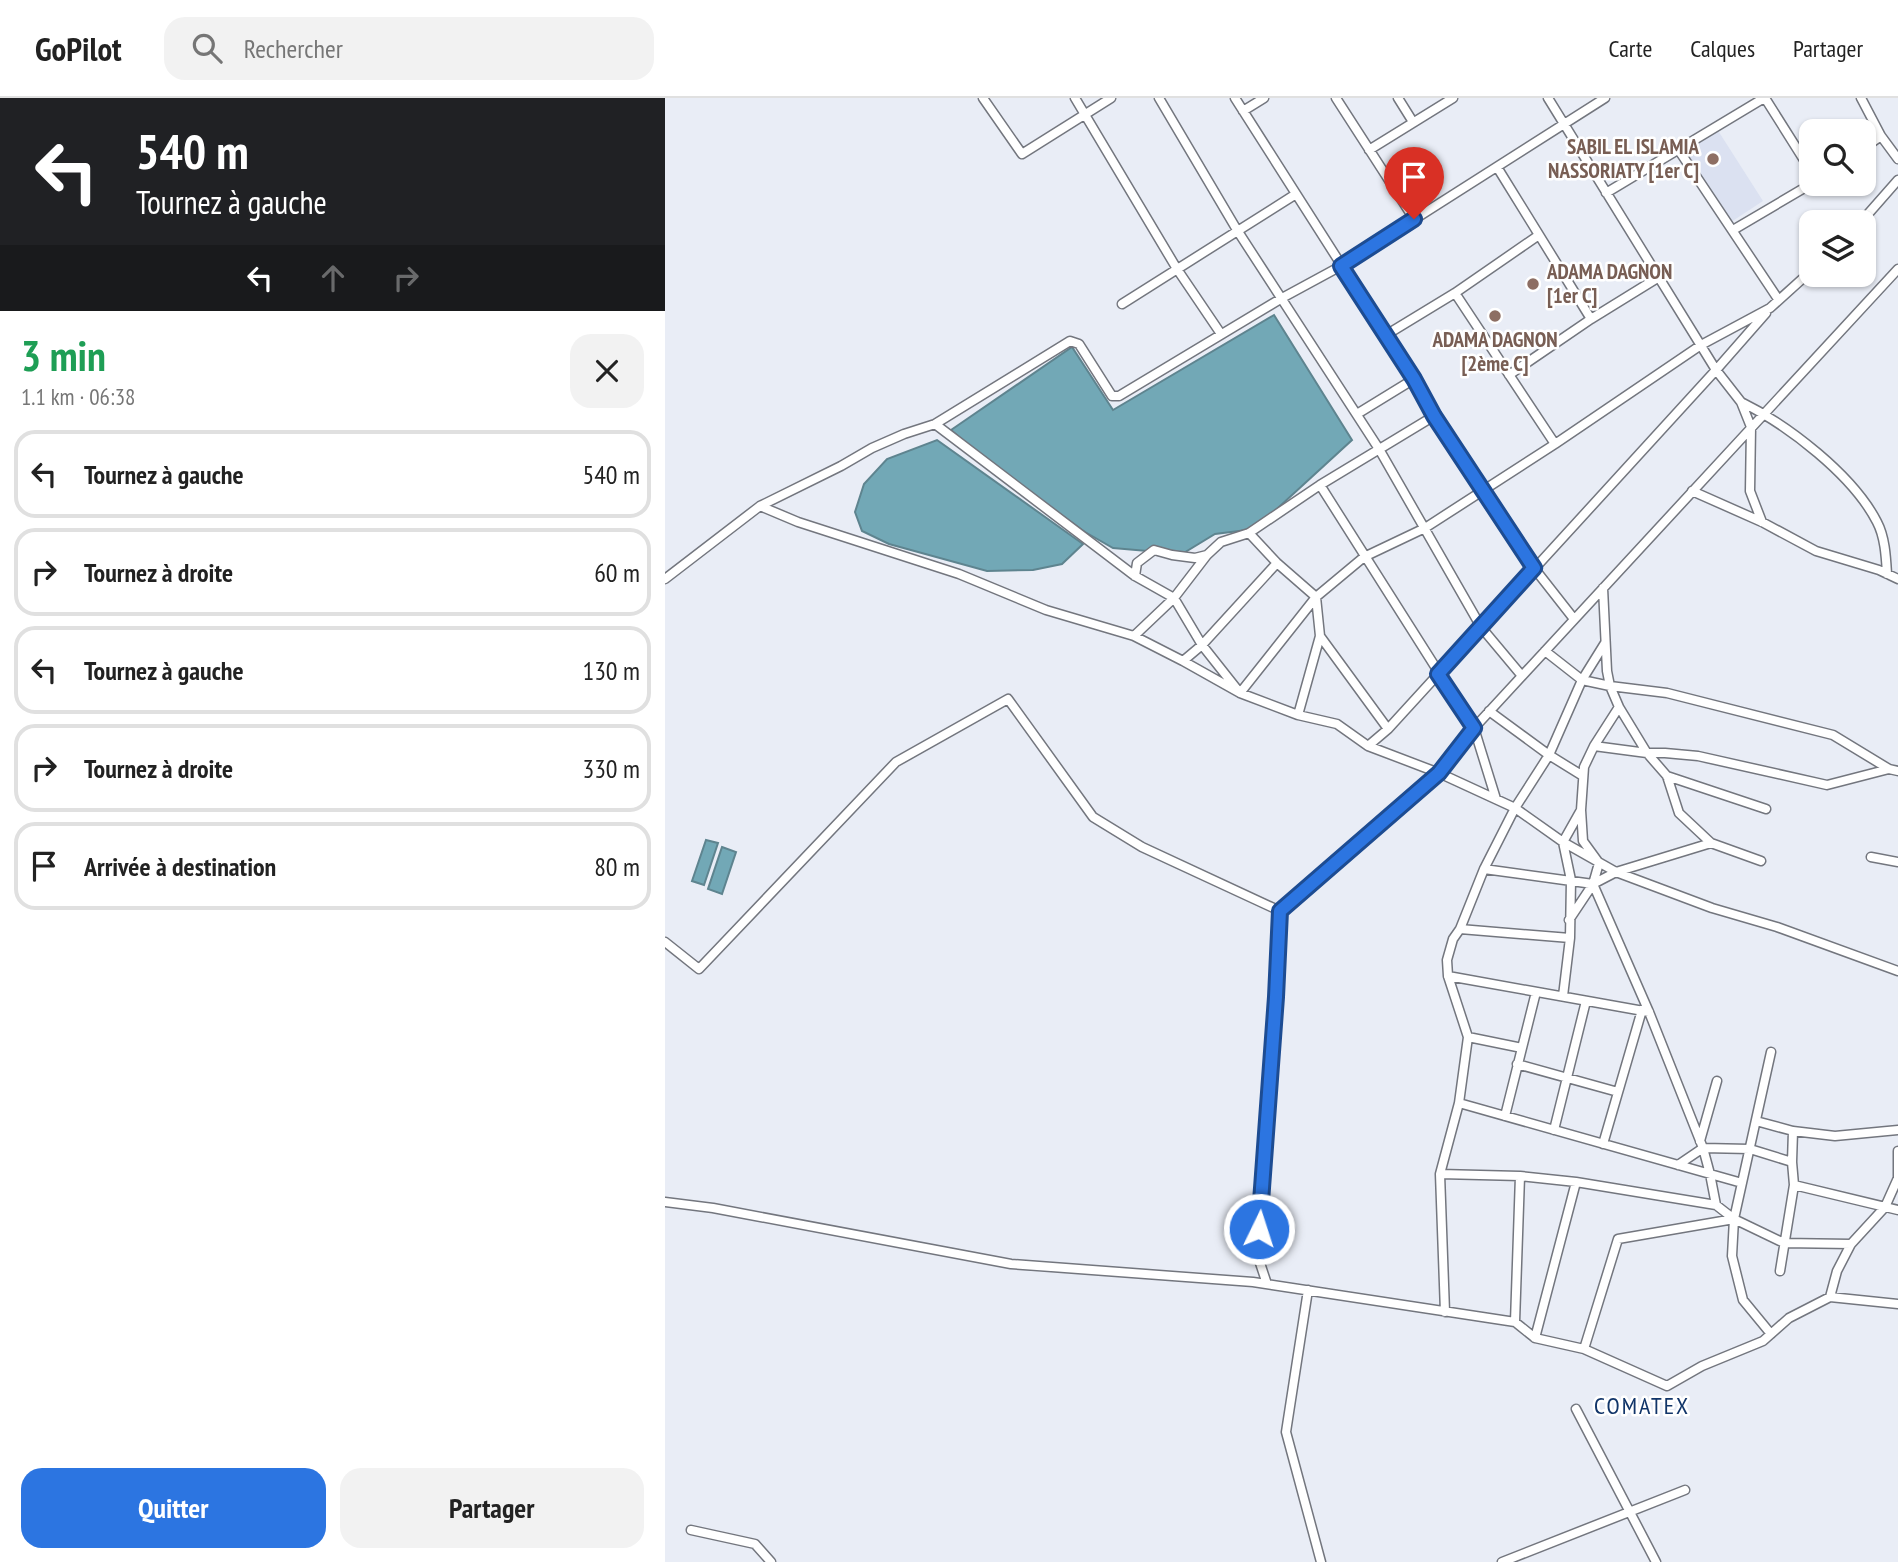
<!DOCTYPE html>
<html lang="fr">
<head>
<meta charset="utf-8">
<style>
  body { margin:0; font-family:"PT Sans Narrow",sans-serif; background:#f2f2f2; color:#222; height:100vh; display:flex; flex-direction:column; font-size:26px; white-space:nowrap }
  * { box-sizing:border-box; margin:0 }
  p { font-size:23px; color:#767676 }
  .icon { flex:none; width:38px; height:38px; fill:none; stroke:currentColor; stroke-width:2; stroke-linecap:round; stroke-linejoin:round }
  .map { position:relative; flex:1; overflow:hidden }
  .panel { display:flex; flex-direction:column; background:#fff; width:665px }
  .panel>* { flex:none }
  .top-card { background:#202124; color:#fff; overflow:hidden }
  .fabs { position:absolute; left:1134px; top:21px; display:grid; gap:14px }
  .fabs a { display:grid; place-items:center; width:77px; height:77px; border-radius:14px; background:#fff; box-shadow:0 2px 5px #0004; font-size:35px }
  .pin { position:absolute; display:grid; place-items:center; width:60px; height:60px; color:#fff; margin:-72px -30px; border-radius:50% 50% 50% 0; rotate:-45deg; box-shadow:0 0 7px #0007 }
  .pin .icon { rotate:45deg }
  .me { position:absolute; width:77px; margin:-38px; rotate:4deg; stroke-linejoin:round; filter:drop-shadow(0 0 5px #0008) }
  .turn { display:flex; align-items:center; gap:24px; height:147px; padding:0 21px; font-size:32px }
  .turn .icon { width:91px; height:91px; stroke-width:2.5 }
  .turn b { display:block; font-size:49px; line-height:60px }
  .lanes { display:flex; align-items:center; height:66px; padding:0 21px; background:#0003; justify-content:center; gap:35px; direction:ltr }
  .lanes .off { opacity:.35 }
  .round { display:grid; place-items:center; flex:none; width:74px; height:74px; border-radius:21px; background:#f2f2f2 }
  .overview { display:flex; align-items:center; justify-content:space-between; height:119px; padding:0 21px }
  h1 { font-size:42px; font-weight:600; line-height:52px; color:#1e9e55 }
  .action { display:flex; gap:14px; margin-top:auto; padding:14px 21px }
  .action a { flex:1; height:80px; border-radius:21px; background:#2c75e1; color:#fff; font-size:28px; font-weight:600; line-height:80px; text-align:center }
  .action a+a { background:#f2f2f2; color:#222 }
  ul { padding:0; list-style:none }
  li { display:flex; align-items:center; gap:21px; height:88px; margin:0 14px 10px; padding:0 7px; border:4px solid #e0e0e0; border-radius:21px }
  li div { flex:1 }
  li b { display:block; font-size:26px }
  li em { font-style:normal }
  header { display:flex; align-items:center; gap:42px; box-sizing:border-box; height:98px; padding:0 35px; background:#fff; border-bottom:2px solid #e0e0e0 }
  header strong { font-size:33px }
  nav { display:flex; gap:38px; margin-inline-start:auto; font-size:24px }
  .search { width:490px; height:63px; background:#f2f2f2; display:flex; align-items:center; gap:18px; box-sizing:border-box; padding:0 24px; border-radius:21px; color:#767676; font-size:26px }
  main { display:flex; flex:1; min-height:0 }
  .map>svg:first-child { display:block }
  .built { fill:#dbe1f1 }
  .water { fill:#72a8b6; stroke:#5e848f; stroke-width:2 }
  .lines { fill:none; stroke-linecap:round; stroke-linejoin:round }
  .minor-casing { stroke:#73767e; stroke-width:11 }
  .minor { stroke:#fff; stroke-width:8 }
  .route-casing { stroke:#1d4c92; stroke-width:18 }
  .route { stroke:#2c75e1; stroke-width:12 }
  .education-dot { fill:#8d6e63; stroke:#fff; stroke-width:2.5 }
  .labels { text-anchor:middle; stroke-width:5; stroke-linejoin:round; paint-order:stroke }
  .education-label { font-size:21px; font-weight:bold; fill:#785e54; stroke:#fff; text-anchor:end }
  .quarter-label { font-size:24px; letter-spacing:2px; fill:#113569; stroke:#fff }
</style>
</head>
<body>
<header>
<strong>GoPilot</strong>
<div class="search"><svg class="icon" aria-label="search" viewBox="0 0 24 24"><circle cx="10" cy="10" r="6"/><path d="M15 15l6 6"/></svg>Rechercher</div>
<nav><a>Carte</a><a>Calques</a><a>Partager</a></nav>
</header>
<main>
<section class="panel">
<div class="top-card">
<div class="turn"><svg class="icon" aria-label="left" viewBox="0 0 24 24"><path d="M17 20v-9H6M10 6l-5 5 5 5"/></svg><div><b>540 m</b>Tournez à gauche</div></div>
<div class="lanes"><svg class="icon" aria-label="left" viewBox="0 0 24 24"><path d="M17 20v-9H6M10 6l-5 5 5 5"/></svg><svg class="icon off" aria-label="ahead" viewBox="0 0 24 24"><path d="M12 20V5M6 11l6-6 6 6"/></svg><svg class="icon off" aria-label="right" viewBox="0 0 24 24"><path d="M7 20v-9h11M14 6l5 5-5 5"/></svg></div>
</div>
<div class="overview"><div><h1>3 min</h1><p>1.1 km · 06:38</p></div><a class="round"><svg class="icon" aria-label="close" viewBox="0 0 24 24"><path d="M6 6l12 12M18 6L6 18"/></svg></a></div>
<ul>
<li><svg class="icon" aria-label="left" viewBox="0 0 24 24"><path d="M17 20v-9H6M10 6l-5 5 5 5"/></svg><div><b>Tournez à gauche</b></div><em>540 m</em></li>
<li><svg class="icon" aria-label="right" viewBox="0 0 24 24"><path d="M7 20v-9h11M14 6l5 5-5 5"/></svg><div><b>Tournez à droite</b></div><em>60 m</em></li>
<li><svg class="icon" aria-label="left" viewBox="0 0 24 24"><path d="M17 20v-9H6M10 6l-5 5 5 5"/></svg><div><b>Tournez à gauche</b></div><em>130 m</em></li>
<li><svg class="icon" aria-label="right" viewBox="0 0 24 24"><path d="M7 20v-9h11M14 6l5 5-5 5"/></svg><div><b>Tournez à droite</b></div><em>330 m</em></li>
<li><svg class="icon" aria-label="arrive" viewBox="0 0 24 24"><path d="M6 21V4h12l-3 4 3 4H6"/></svg><div><b>Arrivée à destination</b></div><em>80 m</em></li>
</ul>
<div class="action"><a>Quitter</a><a>Partager</a></div>
</section>
<div class="map">
<svg width="1233" height="1464" viewBox="0 0 1233 1464">
  <rect width="100%" height="100%" fill="#e9edf6"/>
  <!-- built -->
  <path class="built" d="M1052,31L1098,103L1066,124L1020,52Z"/>
  <!-- water -->
  <path class="water" d="M609,217L687,342L590,431L550,436L517,456L448,450L420,434L328,368L286,332L407,249L448,312Z
    M272,342L418,446L397,466L368,472L322,473L224,446L197,433L190,414L199,386L222,361Z
    M41,742L53,745L39,787L27,783Z
    M57,749L71,754L57,796L43,791Z"/>
  <g class="lines">
    <defs>
      <path id="minor" d="M318,0L357,56L446,0
        M410,0L512,171L556,236
        M494,0L572,132L714,351L816,529L857,578
        M570,0L749,281L769,318L869,470L909,521
        M671,0L749,121
        M733,0L748,24
        M883,0L1051,272L1076,304L1086,329L1085,393L1097,424
        M1100,0L1146,73
        M1196,0L1216,38L1233,61
        M578,13L599,0
        M1199,50L1216,38
        M1013,51L1113,201
        M704,52L788,0
        M832,69L926,221
        M941,95L1099,0
        M1196,124L1233,82
        M1068,132L1146,86
        M790,195L890,346
        M457,206L631,96
        M721,237L790,195L874,137
        M844,277L926,221L994,179
        M1076,304C1123,327 1188,377 1212,424C1220,439 1221,459 1222,476
        M692,316L749,281
        M270,326L470,478L509,500L537,547L575,595L651,499L699,459L760,430L890,346L1036,247L1105,210L1146,173
        M655,387L809,630L831,701
        M1027,393L1097,424L1151,453L1214,472L1233,481
        M95,408L133,424L294,476L381,512L469,538L518,563L575,595L633,617L672,626L703,648L774,675L850,710L898,744L951,774L1047,810L1112,829L1233,873
        M584,435L612,465L651,499L655,538L633,617
        M470,478L472,465L489,452L507,457L530,460L542,457L556,444L584,435L655,387L769,318
        M0,481L95,408L176,368L207,350L239,336L270,326L405,243L414,246L447,298H454L617,200L676,168L940,0
        M469,538L509,500L542,457
        M655,538L723,631
        M880,553L917,582L945,588L1002,595L1168,637L1224,671L1233,673
        M518,563L537,547L612,465
        M954,609L982,655L1002,678L1014,715L1046,745L1096,763
        M824,613L884,657L918,678
        M703,648L723,631L1051,272L1101,215
        M929,648L982,655H1000L1033,658L1162,687L1224,671
        M1002,678L1101,711
        M916,712L918,743L934,765L928,786L984,914L1038,1050L1045,1076L1051,1107
        M1206,759L1233,764
        M819,771L928,786
        M615,813L774,675L809,630L1233,171
        M904,822L928,786L951,774L1046,745
        M795,831L905,840
        M0,844L34,871L231,664L343,601L428,719L477,749L615,813L611,899L592,1156L602,1186
        M783,878L984,914
        M898,898L905,840L906,782L898,744L916,712L919,669L929,648L954,609L945,588L942,573L938,490
        M803,939L857,950
        M1106,954L1069,1121L1067,1158L1078,1202L1106,1236
        M852,966L953,994
        M794,1005L1077,1085
        M840,1018L871,894
        M1091,1023L1128,1033L1170,1038L1233,1032
        M889,1032L921,903
        M1035,1043L1052,983
        M938,1046L977,912
        M1013,1067L1038,1050L1085,1051L1127,1064
        M775,1076L855,1078L911,1084L1051,1107L1069,1121L1119,1145L1186,1146
        M1129,1087L1233,1112
        M0,1104L48,1110L346,1166L588,1184L850,1224L870,1240L919,1251L1002,1288L1037,1268L1098,1243L1124,1220L1165,1199L1233,1206
        M1115,1173L1129,1087L1127,1064L1128,1033
        M643,1192L621,1334L656,1464
        M1165,1199L1172,1173L1186,1146L1220,1109L1233,1080V1053
        M780,1214L775,1076L794,1005L803,939L783,878L782,862L788,841L795,831L819,771L850,710L884,657L917,582L940,545
        M850,1224L855,1078
        M870,1240L911,1084
        M919,1251L953,1141L1069,1121
        M911,1311L991,1464
        M26,1432L90,1446L106,1464
        M837,1464L1020,1392"/>
    </defs>
    <!-- minor casing -->
    <use href="#minor" class="minor-casing"/>
    <!-- minor -->
    <use href="#minor" class="minor"/>
  </g>
  <g class="lines">
    <defs>
      <path id="route" d="M594,1131L611,899L615,813L774,675L809,630L773,576L869,470L769,318L749,281L676,168L749,121"/>
    </defs>
    <!-- route casing -->
    <use href="#route" class="route-casing"/>
    <!-- route -->
    <use href="#route" class="route"/>
  </g>
  <!-- markers -->
  <g class="education-dot">
    <circle cx="1048" cy="61" r="7"/>
    <circle cx="868" cy="186" r="7"/>
    <circle cx="830" cy="218" r="7"/>
  </g>
  <g class="labels">
    <!-- education labels -->
    <g class="education-label">
      <text x="1034" y="56">SABIL EL ISLAMIA<tspan x="1034" dy="24">NASSORIATY [1er C]</tspan></text>
      <text x="882" y="181" text-anchor="start">ADAMA DAGNON<tspan x="882" dy="24">[1er C]</tspan></text>
      <text x="830" y="249" text-anchor="middle">ADAMA DAGNON<tspan x="830" dy="24">[2ème C]</tspan></text>
    </g>
    <!-- quarter labels -->
    <g class="quarter-label">
      <text x="977" y="1316">COMATEX</text>
    </g>
  </g>
</svg>
<div class="fabs">
<a><svg class="icon" aria-label="search" viewBox="0 0 24 24"><circle cx="10" cy="10" r="6"/><path d="M15 15l6 6"/></svg></a>
<a><svg class="icon" aria-label="layers" viewBox="0 0 24 24"><path d="M12 4l9 5-9 5-9-5zM3 14l9 5 9-5"/></svg></a>
</div>
<div class="pin" style="left:749px;top:121px;background:#d93025"><svg class="icon" aria-label="arrive" viewBox="0 0 24 24"><path d="M6 21V4h12l-3 4 3 4H6"/></svg></div>
<svg class="me" style="left:594px;top:1131px" viewBox="-20 -20 40 40"><circle r="17" fill="#2c75e1" stroke="#fff" stroke-width="3"/><path d="M0-11L8 9 0 5-8 9z" fill="#fff"/></svg>
</div>
</main>
</body>
</html>
